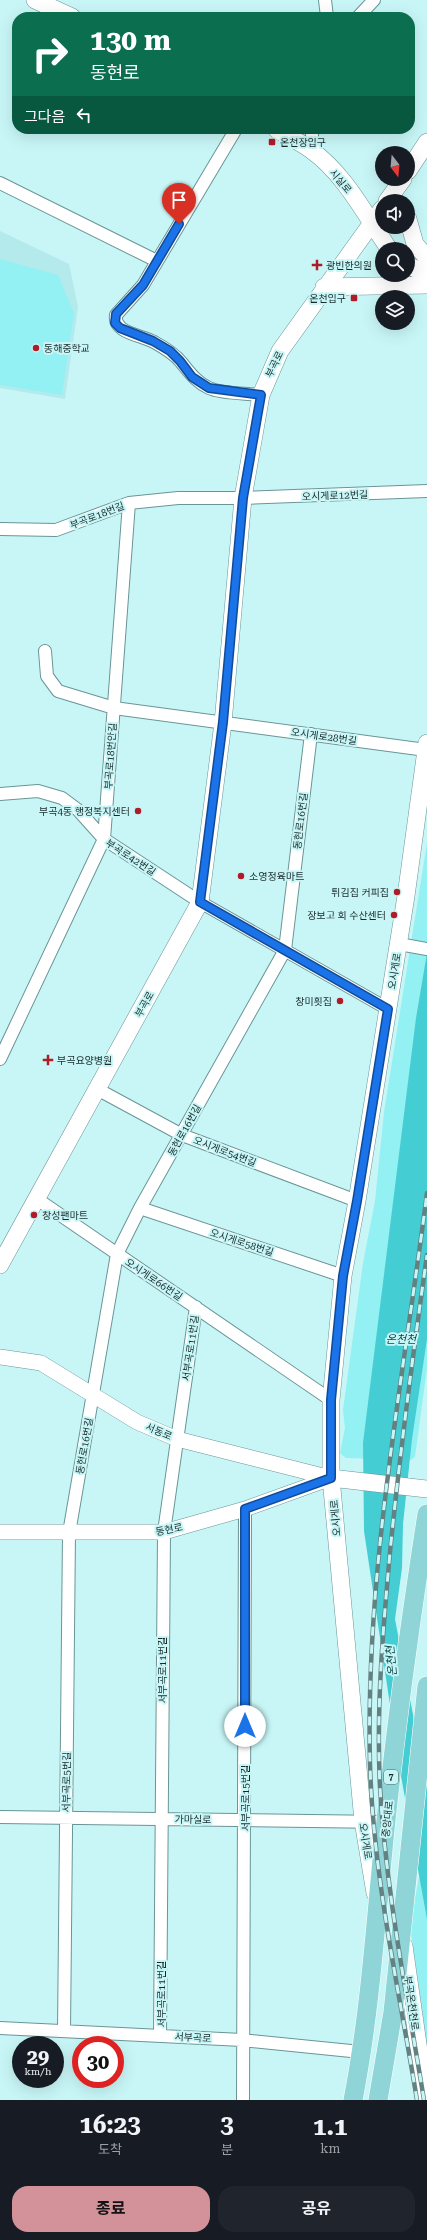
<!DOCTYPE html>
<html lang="ko">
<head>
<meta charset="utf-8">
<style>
  body { margin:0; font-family:"Roboto Serif","Noto Sans KR",serif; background:#20242c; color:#f1f3f6; height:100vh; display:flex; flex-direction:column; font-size:15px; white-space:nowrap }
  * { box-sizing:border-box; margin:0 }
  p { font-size:13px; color:#9ea1a6 }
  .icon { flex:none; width:22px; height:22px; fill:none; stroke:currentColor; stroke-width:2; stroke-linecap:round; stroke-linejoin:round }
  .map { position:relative; height:2100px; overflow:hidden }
  .sheet { display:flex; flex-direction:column; background:#171b24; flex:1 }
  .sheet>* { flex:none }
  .guide { position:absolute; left:12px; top:12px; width:403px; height:122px; border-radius:16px; box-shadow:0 4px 16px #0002; background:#0b6e4f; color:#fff; overflow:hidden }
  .needle { width:26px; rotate:164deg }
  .tools { position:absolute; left:375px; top:146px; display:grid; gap:8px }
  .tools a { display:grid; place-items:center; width:40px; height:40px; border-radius:50%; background:#171b24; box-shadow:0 4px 16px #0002; font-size:20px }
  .speed { position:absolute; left:12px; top:2036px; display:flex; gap:8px; font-size:20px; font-weight:700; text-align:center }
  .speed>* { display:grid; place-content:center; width:52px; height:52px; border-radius:50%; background:#171b24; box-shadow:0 4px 16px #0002; line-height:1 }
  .speed small { font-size:10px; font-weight:400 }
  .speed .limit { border:6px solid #d22; background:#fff; color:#111 }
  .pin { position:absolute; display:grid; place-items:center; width:34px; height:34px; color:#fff; margin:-41px -17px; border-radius:50% 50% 50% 0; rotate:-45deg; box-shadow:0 0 4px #0007 }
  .pin .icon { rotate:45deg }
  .me { position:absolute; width:44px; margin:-22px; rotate:0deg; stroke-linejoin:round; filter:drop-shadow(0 0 3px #0008) }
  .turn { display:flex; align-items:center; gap:14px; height:84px; padding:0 12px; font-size:18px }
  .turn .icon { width:52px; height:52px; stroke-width:2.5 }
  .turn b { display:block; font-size:28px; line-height:34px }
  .then { display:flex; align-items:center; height:38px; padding:0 12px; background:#0003; gap:8px; font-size:15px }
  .eta { display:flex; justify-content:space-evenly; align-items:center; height:68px; text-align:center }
  .eta b { font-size:24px; font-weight:700; line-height:28px }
  .button { display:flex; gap:8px; margin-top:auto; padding:8px 12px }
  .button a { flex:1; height:46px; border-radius:16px; background:#d39299; color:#111; font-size:16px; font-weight:700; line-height:46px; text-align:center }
  .button a+a { background:#20242c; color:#f1f3f6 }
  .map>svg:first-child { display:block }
  .built { fill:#b4eaec }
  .green { fill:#93f0f3 }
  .water { fill:#44ced3 }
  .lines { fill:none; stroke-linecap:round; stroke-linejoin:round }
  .minor-casing { stroke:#6a9596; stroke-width:14 }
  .tertiary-casing { stroke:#6a9596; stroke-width:16 }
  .secondary-casing { stroke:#6a9596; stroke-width:18 }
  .primary-casing { stroke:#fff; stroke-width:20 }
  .minor { stroke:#fff; stroke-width:12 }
  .tertiary { stroke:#fff; stroke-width:15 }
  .secondary { stroke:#fff; stroke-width:17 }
  .primary { stroke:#8fd4d7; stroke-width:19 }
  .rail-casing { stroke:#648182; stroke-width:4.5 }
  .rail { stroke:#c8f6f7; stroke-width:3; stroke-dasharray:9; stroke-linecap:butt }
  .route-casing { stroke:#114b97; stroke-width:10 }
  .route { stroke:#1a73e8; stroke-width:7 }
  .poi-dot { fill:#af1c27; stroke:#c8f6f7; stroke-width:1.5 }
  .labels { text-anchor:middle; stroke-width:4; stroke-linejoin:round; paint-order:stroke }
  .shield { fill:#c8f6f7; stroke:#4e6768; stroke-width:1 }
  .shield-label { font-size:9px; font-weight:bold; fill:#192a2b }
  .poi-label { font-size:10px; fill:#192a2b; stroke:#c8f6f7; text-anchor:start }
  .street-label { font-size:10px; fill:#192a2b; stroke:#c8f6f7 }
  .water-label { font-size:11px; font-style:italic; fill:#0a484a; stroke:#c8f6f7 }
</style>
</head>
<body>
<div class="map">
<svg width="427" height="2100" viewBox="0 0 427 2100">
  <rect width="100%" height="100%" fill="#c8f6f7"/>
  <!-- built -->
  <path class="built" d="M0,231L69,264L78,307L65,399L0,388Z"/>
  <!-- green -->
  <path class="green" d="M0,259L58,275L74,313L62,395L0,385Z
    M427,843V1368L415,1457L411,1460L346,1458L340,1453L345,1428L343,1410L363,1263L375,1201L384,1112Z
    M427,1834V2043L410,1926Z"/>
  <!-- water -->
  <path class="water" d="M427,953V1339L412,1439L403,1524L402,1568L395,1619L427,1789V1919L399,1765L364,1531L363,1443L416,1018Z"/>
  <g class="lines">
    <defs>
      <path id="minor" d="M325,0L327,17
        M358,17L374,0
        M236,129L143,285L116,315C113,333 141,335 154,342C163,347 174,353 181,362C190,373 196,382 209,388C222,394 247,393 261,395
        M312,150V129
        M0,183L157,261
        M0,529L56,530L129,503L178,498H243L427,491
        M45,651L47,676L58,691L114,708L426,750
        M0,794L38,791L62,798L78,810L104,839L200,902L388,1009
        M399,944L427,949
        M0,1059L104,839L129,503
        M97,1089L182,1135L357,1201
        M37,1199L331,1400
        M140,1208L343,1276
        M0,1817L386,1822
        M0,2028L242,2040L361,2052
        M64,2031L69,1533L117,1254L140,1208L285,950L311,734
        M160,2036L164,1532L196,1307
        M243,2100L245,1509"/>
      <path id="tertiary" d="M0,1357L41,1363L137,1422L177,1439L331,1478
        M0,1532H164L245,1509L331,1478"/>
      <path id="secondary" d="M35,0L72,17
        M276,129C287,136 300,142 311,150C345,174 366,216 389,249
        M408,171L427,142
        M387,201L403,179
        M408,219L415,244L427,258
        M408,265L427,275
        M324,287L427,285
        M0,1265L200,902L223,723L243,498L261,395L280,351L382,209
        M331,1478L427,1489
        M375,1893L363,1821L331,1478V1400L343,1276L357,1201L406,896L427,743
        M404,1946L426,2100"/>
      <path id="primary" d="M353,2100C371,2008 376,1914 386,1820C397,1718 411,1616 427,1514
        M378,2100L393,2012L427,1686"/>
    </defs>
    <!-- minor casing -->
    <use href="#minor" class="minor-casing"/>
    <!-- tertiary casing -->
    <use href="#tertiary" class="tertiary-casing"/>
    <!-- secondary casing -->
    <use href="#secondary" class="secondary-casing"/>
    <!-- primary casing -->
    <use href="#primary" class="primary-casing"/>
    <!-- minor -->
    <use href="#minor" class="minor"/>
    <!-- tertiary -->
    <use href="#tertiary" class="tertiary"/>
    <!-- secondary -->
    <use href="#secondary" class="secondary"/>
    <!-- primary -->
    <use href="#primary" class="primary"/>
    <defs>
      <path id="rail" d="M417,2100C399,1989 373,1877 370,1764C365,1571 403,1382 427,1193
        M424,2100C407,1995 386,1893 380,1787C376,1708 383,1630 390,1552C400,1452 413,1354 427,1255"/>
    </defs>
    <!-- rail casing -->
    <use href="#rail" class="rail-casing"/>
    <!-- rail -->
    <use href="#rail" class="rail"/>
  </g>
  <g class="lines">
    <defs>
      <path id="route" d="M179,224L143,285L116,314L115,323L120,328L153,341L170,351L180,361L192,377L209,388L261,395L243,498L223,722L200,902L388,1009L357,1201L343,1276L331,1400V1478L245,1509V1726"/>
    </defs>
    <!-- route casing -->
    <use href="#route" class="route-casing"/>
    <!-- route -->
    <use href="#route" class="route"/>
  </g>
  <!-- markers -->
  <g class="poi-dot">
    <rect x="268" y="138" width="8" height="8" rx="2"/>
    <path d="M315 259h4v4h4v4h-4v4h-4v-4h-4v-4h4z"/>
    <rect x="350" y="294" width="8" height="8" rx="2"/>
    <circle cx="36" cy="348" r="4"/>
    <circle cx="138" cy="811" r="4"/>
    <circle cx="241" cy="876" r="4"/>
    <circle cx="397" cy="892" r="4"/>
    <circle cx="394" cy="915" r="4"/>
    <circle cx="340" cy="1001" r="4"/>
    <path d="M46 1054h4v4h4v4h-4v4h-4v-4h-4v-4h4z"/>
    <circle cx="34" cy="1215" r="4"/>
  </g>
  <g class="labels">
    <!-- shield labels -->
    <rect class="shield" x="384" y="1770" width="14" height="14" rx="3"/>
    <g class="shield-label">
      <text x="391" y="1780">7</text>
    </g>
    <!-- poi labels -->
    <g class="poi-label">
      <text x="280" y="146">온천장입구</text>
      <text x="326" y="269">광빈한의원</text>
      <text x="346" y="302" text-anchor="end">온천입구</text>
      <text x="44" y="352">동해중학교</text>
      <text x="130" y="815" text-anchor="end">부곡4동 행정복지센터</text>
      <text x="249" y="880">소영정육마트</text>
      <text x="389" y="896" text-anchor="end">튀김집 커피집</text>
      <text x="386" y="919" text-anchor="end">장보고 회 수산센터</text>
      <text x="332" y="1005" text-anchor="end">창미횟집</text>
      <text x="57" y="1064">부곡요양병원</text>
      <text x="42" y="1219">창성팬마트</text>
    </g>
    <!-- street labels -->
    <g class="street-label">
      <text transform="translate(341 181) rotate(50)" y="4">시실로</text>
      <text transform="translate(274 364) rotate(-64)" y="4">부곡로</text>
      <text transform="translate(335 495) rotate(-2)" y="4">오시게로12번길</text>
      <text transform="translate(97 515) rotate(-21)" y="4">부곡로18번길</text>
      <text transform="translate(324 736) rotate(8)" y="4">오시게로28번길</text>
      <text transform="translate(110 756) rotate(-86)" y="4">부곡로18번안길</text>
      <text transform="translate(300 821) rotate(-83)" y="4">동현로16번길</text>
      <text transform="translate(131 857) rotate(33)" y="4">부곡로42번길</text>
      <text transform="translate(394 971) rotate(-81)" y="4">오시게로</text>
      <text transform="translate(144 1004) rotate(-61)" y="4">부곡로</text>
      <text transform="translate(184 1130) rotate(-61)" y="4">동현로16번길</text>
      <text transform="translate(225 1151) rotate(21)" y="4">오시게로54번길</text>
      <text transform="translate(242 1242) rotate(18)" y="4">오시게로58번길</text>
      <text transform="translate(154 1279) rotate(34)" y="4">오시게로66번길</text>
      <text transform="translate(190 1348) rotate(-82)" y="4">서부곡로11번길</text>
      <text transform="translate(159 1431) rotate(23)" y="4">서동로</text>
      <text transform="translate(84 1446) rotate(-80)" y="4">동현로16번길</text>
      <text transform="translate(335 1518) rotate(-95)" y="4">오시게로</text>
      <text transform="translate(169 1529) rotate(-11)" y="4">동현로</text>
      <text transform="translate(162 1670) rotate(-90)" y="4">서부곡로11번길</text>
      <text transform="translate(66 1782) rotate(-89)" y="4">서부곡로5번길</text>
      <text transform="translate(245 1798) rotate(-90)" y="4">서부곡로15번길</text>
      <text transform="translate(193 1819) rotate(1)" y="4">가마실로</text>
      <text transform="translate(387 1819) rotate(-84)" y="4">중앙대로</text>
      <text transform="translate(366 1841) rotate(81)" y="4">오시게로</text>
      <text transform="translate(161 1994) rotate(-90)" y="4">서부곡로11번길</text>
      <text transform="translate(412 2003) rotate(82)" y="4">부곡온천천로</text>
      <text transform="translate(193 2037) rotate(3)" y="4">서부곡로</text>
    </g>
    <!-- water labels -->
    <g class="water-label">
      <text x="401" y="1343">온천천</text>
      <text transform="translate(391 1661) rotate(-96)" y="4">온천천</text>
    </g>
  </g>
</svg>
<div class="tools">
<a><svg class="needle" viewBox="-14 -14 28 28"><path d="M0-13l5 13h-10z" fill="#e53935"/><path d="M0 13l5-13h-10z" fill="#9ea1a6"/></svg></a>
<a><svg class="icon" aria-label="sound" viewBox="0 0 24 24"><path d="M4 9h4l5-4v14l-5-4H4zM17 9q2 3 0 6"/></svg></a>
<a><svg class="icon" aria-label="search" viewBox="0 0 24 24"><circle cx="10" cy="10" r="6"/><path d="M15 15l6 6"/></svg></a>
<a><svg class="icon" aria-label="layers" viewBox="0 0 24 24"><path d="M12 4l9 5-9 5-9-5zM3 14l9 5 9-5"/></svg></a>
</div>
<div class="speed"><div>29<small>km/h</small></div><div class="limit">30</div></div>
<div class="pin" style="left:179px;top:224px;background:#d93025"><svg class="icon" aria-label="arrive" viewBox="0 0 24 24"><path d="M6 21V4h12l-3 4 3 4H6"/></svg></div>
<svg class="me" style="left:245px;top:1726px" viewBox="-20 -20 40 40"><circle r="19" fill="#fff"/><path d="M0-13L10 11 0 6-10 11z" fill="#1a73e8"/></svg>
<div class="guide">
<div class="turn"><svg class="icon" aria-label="right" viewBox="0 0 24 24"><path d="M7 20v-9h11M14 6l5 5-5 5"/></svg><div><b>130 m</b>동현로</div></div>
<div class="then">그다음<svg class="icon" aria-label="left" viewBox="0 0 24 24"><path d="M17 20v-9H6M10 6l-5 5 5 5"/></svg></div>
</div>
</div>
<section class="sheet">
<div class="eta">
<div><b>16:23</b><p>도착</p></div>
<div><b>3</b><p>분</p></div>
<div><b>1.1</b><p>km</p></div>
</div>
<div class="button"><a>종료</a><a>공유</a></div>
</section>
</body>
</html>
